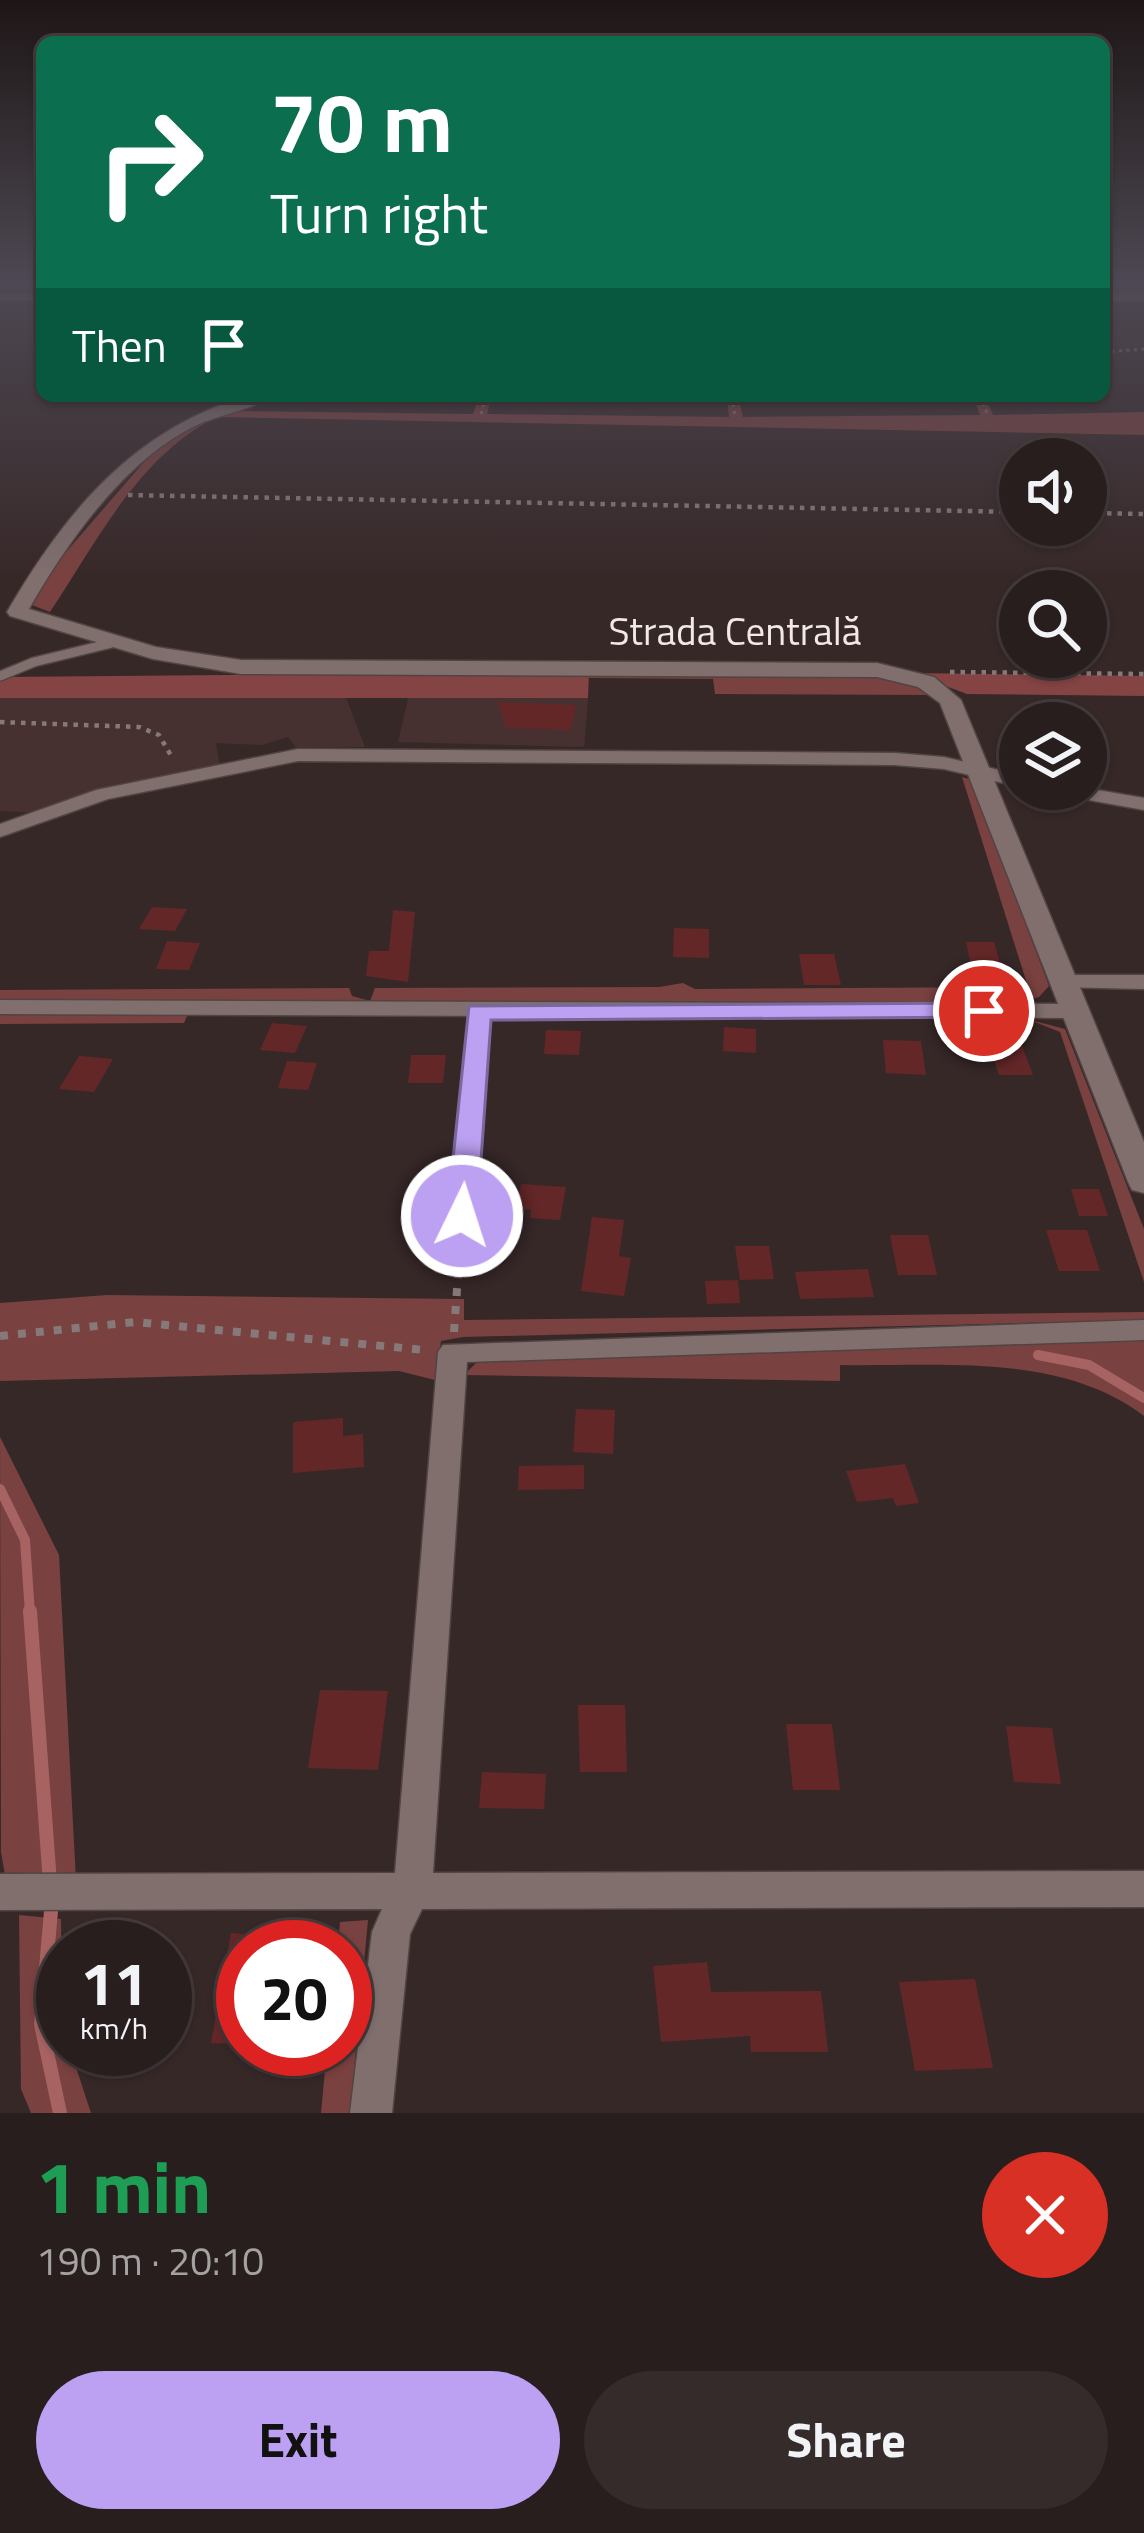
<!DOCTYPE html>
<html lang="en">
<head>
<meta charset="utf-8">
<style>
  body { margin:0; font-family:"Titillium Web",sans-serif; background:#352b2b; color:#f1f3f6; height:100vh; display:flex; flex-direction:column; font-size:45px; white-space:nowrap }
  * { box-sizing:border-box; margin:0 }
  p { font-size:39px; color:#a5a2a4 }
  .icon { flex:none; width:66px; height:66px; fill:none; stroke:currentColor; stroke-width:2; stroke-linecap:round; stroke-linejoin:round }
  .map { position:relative; height:2113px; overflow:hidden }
  .panel { display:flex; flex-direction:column; background:#291e1e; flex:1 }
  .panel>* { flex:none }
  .hud { position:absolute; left:36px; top:36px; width:1074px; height:366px; border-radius:18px; box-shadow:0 3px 9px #0004,0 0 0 3px #453c3c; background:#0b6e4f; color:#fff; overflow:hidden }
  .fabs { position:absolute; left:999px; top:438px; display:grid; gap:24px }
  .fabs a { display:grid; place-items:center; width:108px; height:108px; border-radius:50%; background:#291e1e; box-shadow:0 3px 9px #0004,0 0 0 3px #453c3c; font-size:60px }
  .speed { position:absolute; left:36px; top:1920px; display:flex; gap:24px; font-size:60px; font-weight:700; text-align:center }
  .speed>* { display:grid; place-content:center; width:156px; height:156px; border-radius:50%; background:#291e1e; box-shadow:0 3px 9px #0004,0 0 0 3px #453c3c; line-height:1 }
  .speed small { font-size:30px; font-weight:400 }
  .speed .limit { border:18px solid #d22; background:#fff; color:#111 }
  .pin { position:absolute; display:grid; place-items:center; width:102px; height:102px; color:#fff; margin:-51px; border:6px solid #fff; border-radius:50%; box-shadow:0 3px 12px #0007 }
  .me { position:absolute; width:132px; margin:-66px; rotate:4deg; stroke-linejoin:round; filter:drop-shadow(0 0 9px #0008) }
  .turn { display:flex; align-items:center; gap:42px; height:252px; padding:0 36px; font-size:54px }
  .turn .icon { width:156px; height:156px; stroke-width:2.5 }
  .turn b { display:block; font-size:84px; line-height:102px }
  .then { display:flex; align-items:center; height:114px; padding:0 36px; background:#0003; gap:24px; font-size:45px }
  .round { display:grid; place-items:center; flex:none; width:126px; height:126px; border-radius:63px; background:#352b2b }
  .headline { display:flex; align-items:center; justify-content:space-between; height:204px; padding:0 36px }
  h1 { font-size:72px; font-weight:700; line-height:90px; color:#1e9e55 }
  .button { display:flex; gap:24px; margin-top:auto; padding:24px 36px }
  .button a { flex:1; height:138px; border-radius:72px; background:#bca0f2; color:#111; font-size:48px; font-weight:700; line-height:138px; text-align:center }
  .button a+a { background:#352b2b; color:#f1f3f6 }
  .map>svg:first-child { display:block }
  .built { fill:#463130 }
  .green { fill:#79413f }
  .forest { fill:#844443 }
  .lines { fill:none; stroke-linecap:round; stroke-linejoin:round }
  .stream-far1 { stroke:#a66361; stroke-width:10 }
  .stream { stroke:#a66361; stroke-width:14 }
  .building { fill:#642728 }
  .service-far2-casing { stroke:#514544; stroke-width:9 }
  .service-far1-casing { stroke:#514544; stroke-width:12 }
  .service-casing { stroke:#514544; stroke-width:15 }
  .minor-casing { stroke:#514544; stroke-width:3 }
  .tertiary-casing { stroke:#514544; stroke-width:3 }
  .path-far2 { stroke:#867979; stroke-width:3; stroke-dasharray:3 4.5; stroke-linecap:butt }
  .path-far1 { stroke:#867979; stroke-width:4.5; stroke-dasharray:4.5 6; stroke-linecap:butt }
  .path { stroke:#867979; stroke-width:8; stroke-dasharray:8 10; stroke-linecap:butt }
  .service-far2 { stroke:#816f6e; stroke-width:8 }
  .service-far1 { stroke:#816f6e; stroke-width:9 }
  .service { stroke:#816f6e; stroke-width:12 }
  .minor { fill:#816f6e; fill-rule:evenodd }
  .tertiary { fill:#816f6e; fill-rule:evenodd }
  .route { fill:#bca0f2; stroke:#7a689d; stroke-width:3 }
  .labels { text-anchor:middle; stroke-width:9; stroke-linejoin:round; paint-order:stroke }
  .far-street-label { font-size:39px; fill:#f2e8e7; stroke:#372828 }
</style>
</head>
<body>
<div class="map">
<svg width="1144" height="2113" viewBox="0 0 1144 2113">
  <rect width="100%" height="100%" fill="#372828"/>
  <!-- built -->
  <path class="built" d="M345,695L365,747H296L288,737L262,745L216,743L220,767L42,813L0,811V698Z
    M409,695L588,698L584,747L398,742Z"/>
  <!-- green -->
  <path class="green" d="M270,396H285L234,411L473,414L479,396H492L487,414L729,417L727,396H738L743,417L980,415L973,396H985L993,415L1144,412V435L217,417C139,455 96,543 50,612L29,604L40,582L157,447L192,423Z
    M589,672L872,675L917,685L932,695L715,694L713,679L589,678Z
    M962,777L972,780L1049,986L1039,997L1020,1002L0,1003V990L349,988L352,996L370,1001L375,988L659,987L683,983L695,989L1028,987Z
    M0,1014L187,1016L184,1023L0,1024Z
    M1027,1019L1065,1029L1144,1229V1282L1060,1032Z
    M107,1295L464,1299V1320L1144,1312V1320L463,1337L441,1341L435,1380L399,1371L0,1381V1303Z
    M1104,1337L1144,1340V1416C1059,1352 941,1367 840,1365V1381L464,1375L478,1361Z
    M0,1437L59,1555L76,1881H6L1,1852Z
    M19,1915L61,1919L63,2049H70L91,2113H31L21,2089Z
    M368,1920L350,2113H321L327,2049H345V1947H338L340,1922Z"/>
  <!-- forest -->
  <path class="forest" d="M589,672L588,698H0V677Z
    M911,673L1144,676V696L967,694Z"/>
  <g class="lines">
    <!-- stream-far1 -->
    <path class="stream-far1" d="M1038,1355L1089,1365L1144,1398
      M0,1489L25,1540L30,1614"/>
    <!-- stream -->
    <path class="stream" d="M30,1611L50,1883
      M52,1900L41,2024L60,2113"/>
  </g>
  <!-- building -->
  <path class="building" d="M498,702L576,705L571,730L506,728Z
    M152,907L187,909L175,931L139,929Z
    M393,910L415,912L408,982L366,976L369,951H389Z
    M674,928L709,929V958L673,957Z
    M167,941L200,943L189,970L156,969Z
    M966,942H994L1002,971H972Z
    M799,954H834L841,985H804Z
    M272,1023L307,1026L295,1053L260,1050Z
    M724,1027L756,1029V1053L723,1051Z
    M546,1030L581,1031L579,1055L544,1054Z
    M883,1040L921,1041L926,1075L886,1073Z
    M988,1043H1021L1033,1075H999Z
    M411,1055H446L443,1083H408Z
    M79,1056L113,1059L94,1092L59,1089Z
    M287,1061L317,1063L308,1090L278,1088Z
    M521,1184L566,1187L560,1220L530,1218L531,1210L515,1209Z
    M1071,1189H1099L1108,1216H1079Z
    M592,1217L624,1220L619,1256L631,1258L624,1296L581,1291Z
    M1046,1230H1087L1100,1271H1059Z
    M890,1235H928L937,1275H898Z
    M735,1246H769L774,1279L740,1280Z
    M868,1269L874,1297L800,1299L795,1272Z
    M738,1280L740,1303L707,1304L705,1281Z
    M576,1409L615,1410L613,1454L573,1452Z
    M343,1418V1436L363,1434L364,1467L293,1473V1422Z
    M905,1464L919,1503L896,1506L893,1498L857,1502L846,1471Z
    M584,1465V1489L518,1490L519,1466Z
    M320,1690L388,1691L378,1770L308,1768Z
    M578,1705H625L627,1772H580Z
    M786,1724H832L840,1790H793Z
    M1006,1726L1052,1728L1061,1784L1014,1782Z
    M482,1772L546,1774L544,1809L479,1808Z
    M231,1933L243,1934V2044L211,2043Z
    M707,1962L711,1992L821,1991L828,2052H751L750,2036L661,2042L653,1966Z
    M975,1979L993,2068L915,2071L899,1982Z"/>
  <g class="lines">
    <defs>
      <path id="service-far2" d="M105,645L116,642"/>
      <path id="service-far1" d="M0,676L34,662L116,642"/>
      <path id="service" d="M462,1215L479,1012"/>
      <path id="minor" d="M0,294H42V300H0Z
        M298,749L895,753L944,757L1020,775V787L944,769L895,765L298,761L108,799L0,837V824L96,790Z
        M1086,788L1144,798V810L1061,795L1051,789Z
        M1065,975H1144V989L1057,987L1054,982L1057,977Z
        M0,1000L1076,1004L1088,1011L1076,1018L0,1014Z
        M1144,1320V1340L467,1362L433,1873L1144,1871V1907L422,1909L410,1934L392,2113H350L372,1932L382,1909L0,1910V1874L395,1873L438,1352L443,1345Z"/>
      <path id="tertiary" d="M1104,293H1144V301H1104Z
        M247,396H272C248,412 213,415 187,430C120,467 66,544 29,609L156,647L241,660L877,663L934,677L961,700L1144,1142V1193L1132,1190L1128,1182L940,703L918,687L877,677L241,674L153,659L10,616L7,612C66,511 133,430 247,396Z"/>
    </defs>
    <!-- service-far2 casing -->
    <use href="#service-far2" class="service-far2-casing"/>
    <!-- service-far1 casing -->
    <use href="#service-far1" class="service-far1-casing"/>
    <!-- service casing -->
    <use href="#service" class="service-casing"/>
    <!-- minor casing -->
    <use href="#minor" class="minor-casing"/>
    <!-- tertiary casing -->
    <use href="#tertiary" class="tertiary-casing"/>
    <!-- path-far2 -->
    <path class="path-far2" d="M1104,352L1144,349
      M732,396L735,417
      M980,396L988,416
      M481,414L486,396"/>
    <!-- path-far1 -->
    <path class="path-far1" d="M128,495L1020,512
      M1086,513L1144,514
      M950,672L1144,674
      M0,722L139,727L159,735L173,759"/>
    <!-- path -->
    <path class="path" d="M454,1332L461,1232
      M0,1336L135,1322L424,1350"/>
    <!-- service-far2 -->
    <use href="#service-far2" class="service-far2"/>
    <!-- service-far1 -->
    <use href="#service-far1" class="service-far1"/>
    <!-- service -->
    <use href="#service" class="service"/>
    <!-- minor -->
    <use href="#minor" class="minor"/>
    <!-- tertiary -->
    <use href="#tertiary" class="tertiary"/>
  </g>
  <!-- sky -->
  <linearGradient id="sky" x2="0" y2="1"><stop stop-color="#1e1616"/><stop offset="0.49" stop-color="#4d4853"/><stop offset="1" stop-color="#4d4853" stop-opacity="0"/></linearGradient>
  <rect width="1144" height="577" fill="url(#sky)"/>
  <!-- route -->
  <path class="route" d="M984,1003L997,1011L993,1017L491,1020L477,1216L462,1226L447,1216L469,1006Z"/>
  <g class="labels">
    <!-- far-street labels -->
    <g class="far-street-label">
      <text x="735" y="645">Strada Centrală</text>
    </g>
  </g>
</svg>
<div class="fabs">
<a><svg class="icon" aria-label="sound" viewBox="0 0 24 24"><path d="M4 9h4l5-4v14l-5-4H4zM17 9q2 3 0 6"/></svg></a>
<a><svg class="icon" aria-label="search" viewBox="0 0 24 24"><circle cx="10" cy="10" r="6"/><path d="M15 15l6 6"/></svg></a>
<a><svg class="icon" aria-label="layers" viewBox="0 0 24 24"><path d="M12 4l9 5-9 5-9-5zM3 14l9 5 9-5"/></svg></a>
</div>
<div class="speed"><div>11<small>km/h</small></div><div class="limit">20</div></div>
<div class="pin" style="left:984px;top:1011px;background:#d93025"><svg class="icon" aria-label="arrive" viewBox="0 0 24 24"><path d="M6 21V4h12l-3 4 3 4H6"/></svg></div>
<svg class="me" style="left:462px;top:1216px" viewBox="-20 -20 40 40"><circle r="17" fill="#bca0f2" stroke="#fff" stroke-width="3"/><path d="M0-11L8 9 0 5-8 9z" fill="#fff"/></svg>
<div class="hud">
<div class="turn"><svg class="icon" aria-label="right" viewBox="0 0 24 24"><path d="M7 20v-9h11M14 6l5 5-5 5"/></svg><div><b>70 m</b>Turn right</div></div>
<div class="then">Then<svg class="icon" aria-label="arrive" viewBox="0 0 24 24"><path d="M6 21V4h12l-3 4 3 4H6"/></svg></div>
</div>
</div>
<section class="panel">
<div class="headline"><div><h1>1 min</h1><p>190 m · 20:10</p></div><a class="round" style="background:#d93025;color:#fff"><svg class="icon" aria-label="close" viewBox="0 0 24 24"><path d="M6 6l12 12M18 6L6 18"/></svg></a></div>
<div class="button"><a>Exit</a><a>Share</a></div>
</section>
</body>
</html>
